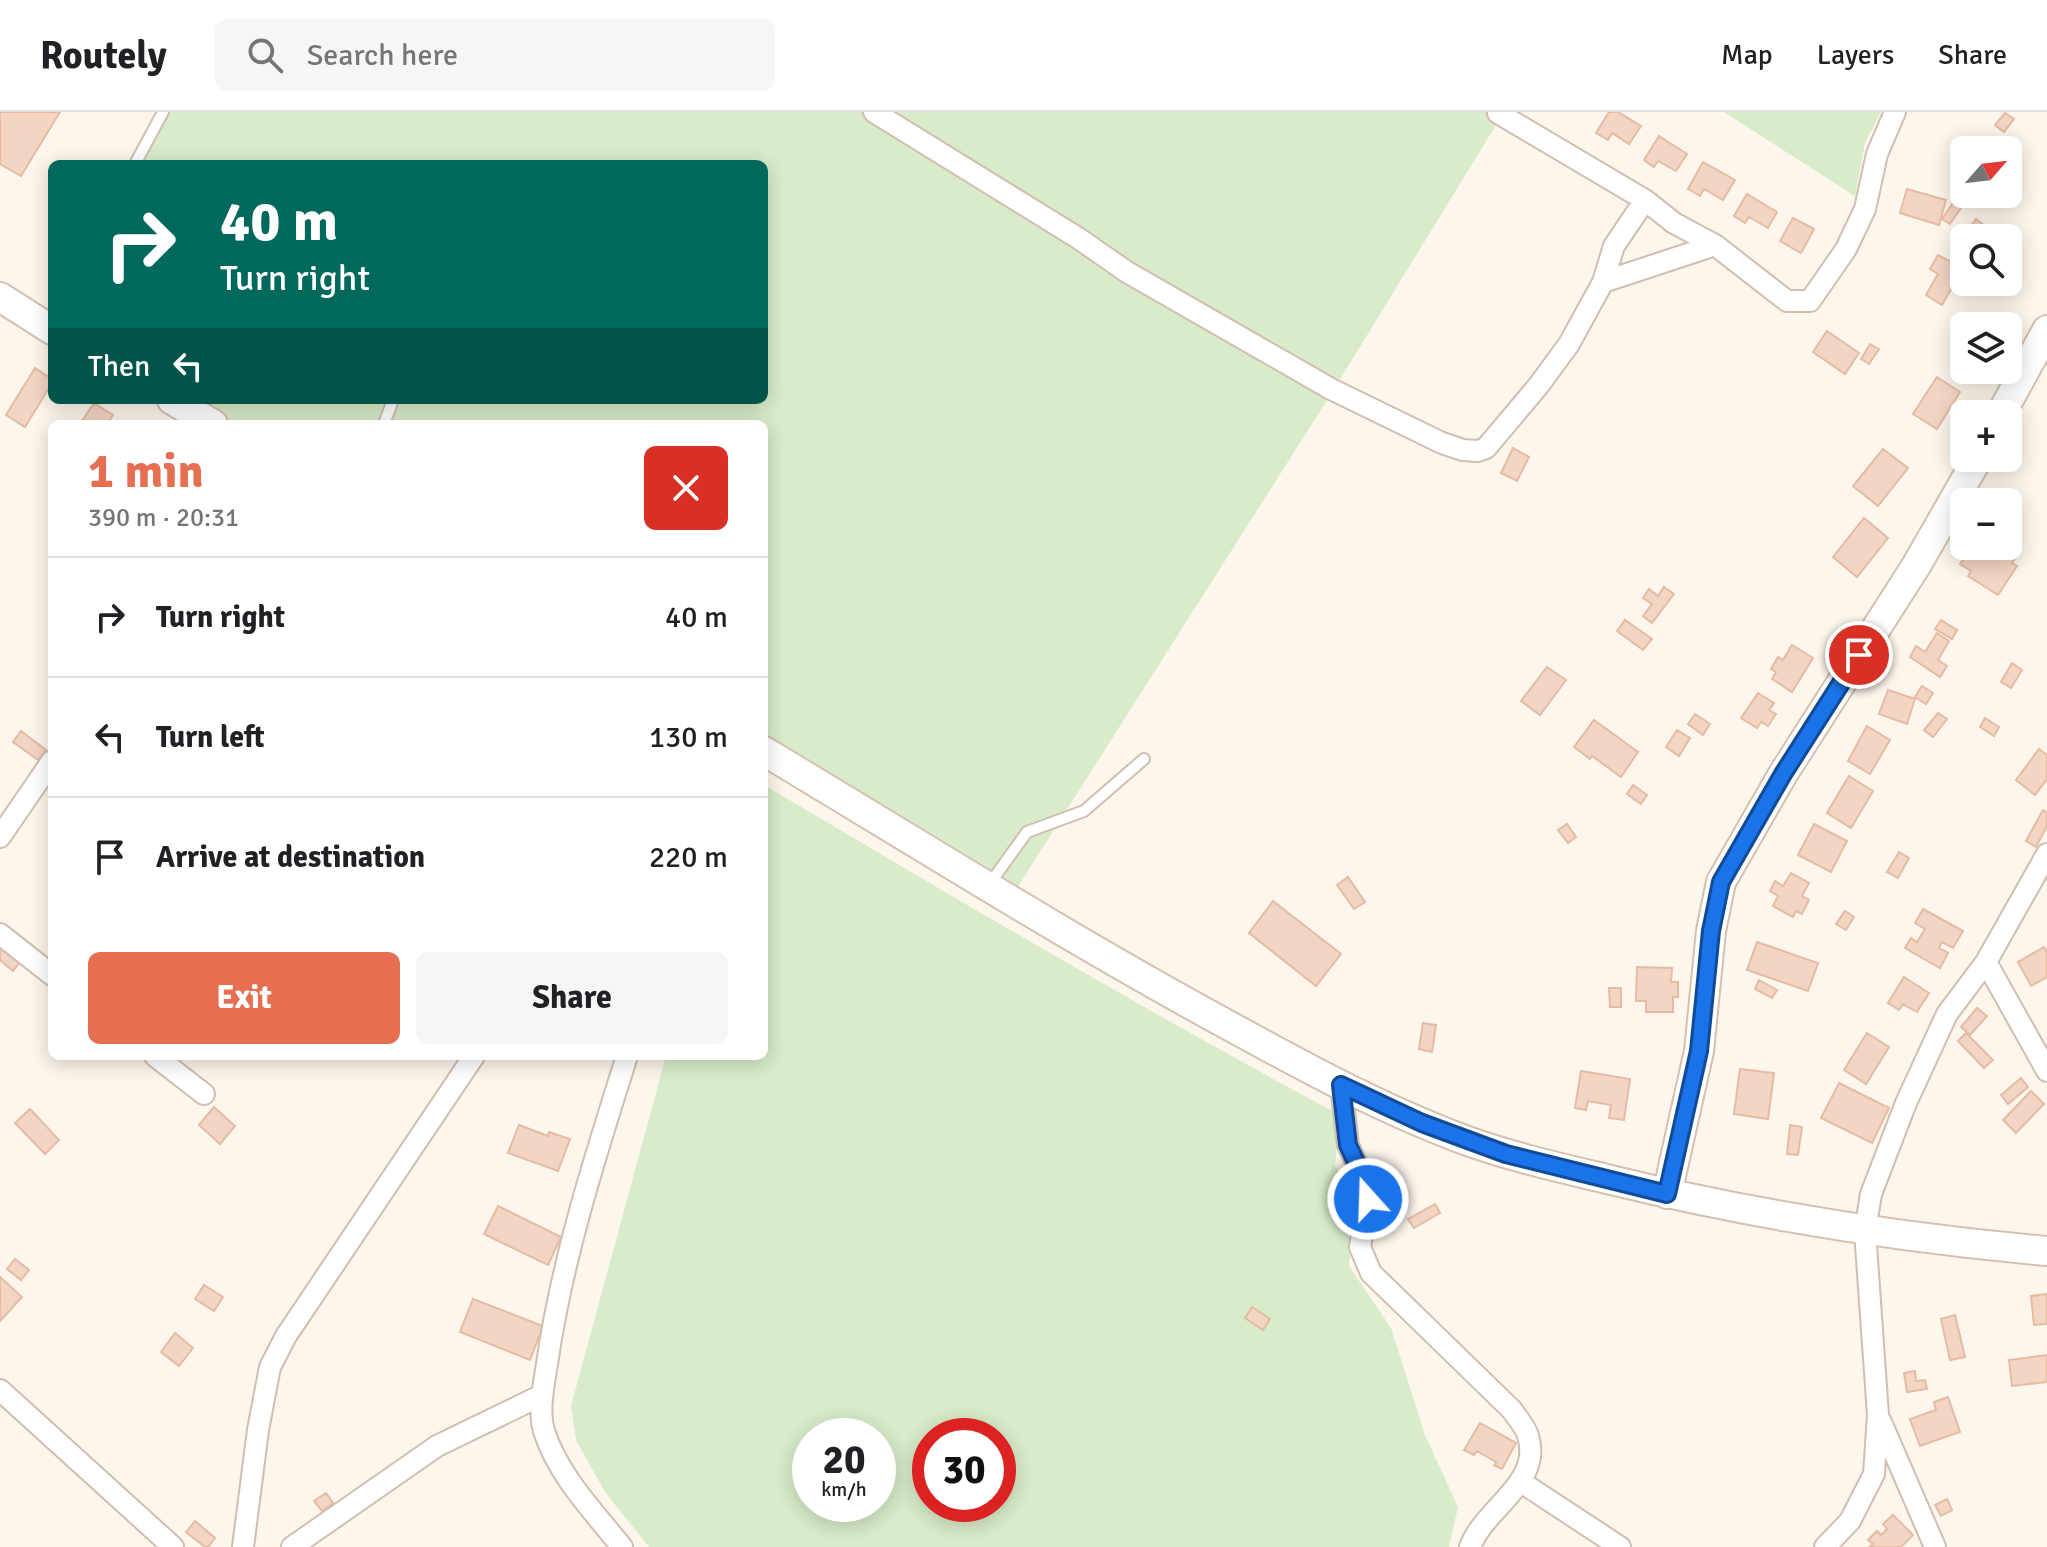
<!DOCTYPE html>
<html lang="en">
<head>
<meta charset="utf-8">
<style>
  body { margin:0; font-family:Signika,sans-serif; background:#f6f6f6; color:#202124; height:100vh; display:flex; flex-direction:column; font-size:30px; white-space:nowrap }
  * { box-sizing:border-box; margin:0 }
  p { font-size:26px; color:#757577 }
  .icon { flex:none; width:44px; height:44px; fill:none; stroke:currentColor; stroke-width:2; stroke-linecap:round; stroke-linejoin:round }
  .map { position:relative; flex:1; overflow:hidden }
  .details { position:absolute; left:48px; top:308px; width:720px; height:640px; display:flex; flex-direction:column; background:#fff; border-radius:12px; box-shadow:0 4px 20px #0003 }
  .details>* { flex:none }
  .top-card { position:absolute; left:48px; top:48px; width:720px; height:244px; border-radius:12px; box-shadow:0 4px 20px #0003; background:#00695c; color:#fff; overflow:hidden }
  .needle { width:52px; rotate:62deg }
  .fabs { position:absolute; left:1950px; top:24px; display:grid; gap:16px }
  .fabs a { display:grid; place-items:center; width:72px; height:72px; border-radius:12px; background:#fff; box-shadow:0 4px 20px #0003; font-size:40px }
  .speed { position:absolute; left:792px; top:1306px; display:flex; gap:16px; font-size:40px; font-weight:700; text-align:center }
  .speed>* { display:grid; place-content:center; width:104px; height:104px; border-radius:50%; background:#fff; box-shadow:0 4px 20px #0003; line-height:1 }
  .speed small { font-size:20px; font-weight:400 }
  .speed .limit { border:12px solid #d22; background:#fff; color:#111 }
  .pin { position:absolute; display:grid; place-items:center; width:68px; height:68px; color:#fff; margin:-34px; border:4px solid #fff; border-radius:50%; box-shadow:0 2px 8px #0007 }
  .me { position:absolute; width:88px; margin:-44px; rotate:340deg; stroke-linejoin:round; filter:drop-shadow(0 0 6px #0008) }
  .turn { display:flex; align-items:center; gap:28px; height:168px; padding:0 40px; font-size:36px }
  .turn .icon { width:104px; height:104px; stroke-width:2.5 }
  .turn b { display:block; font-size:56px; line-height:68px }
  .then { display:flex; align-items:center; height:76px; padding:0 40px; background:#0003; gap:16px; font-size:30px }
  .round { display:grid; place-items:center; flex:none; width:84px; height:84px; border-radius:12px; background:#f6f6f6 }
  .head { display:flex; align-items:center; justify-content:space-between; height:136px; padding:0 40px }
  h1 { font-size:48px; font-weight:800; line-height:60px; color:#e76f51 }
  .button { display:flex; gap:16px; margin-top:auto; padding:16px 40px }
  .button a { flex:1; height:92px; border-radius:12px; background:#e76f51; color:#fff; font-size:32px; font-weight:800; line-height:92px; text-align:center }
  .button a+a { background:#f6f6f6; color:#202124 }
  ul { padding:0; list-style:none }
  li { display:flex; align-items:center; gap:24px; height:120px; padding:0 40px; border-top:2px solid #e0e0e0 }
  li div { flex:1 }
  li b { display:block; font-size:30px }
  li em { font-style:normal }
  header { display:flex; align-items:center; gap:48px; box-sizing:border-box; height:112px; padding:0 40px; background:#fff; border-bottom:2px solid #e0e0e0 }
  header strong { font-size:38px }
  nav { display:flex; gap:44px; margin-inline-start:auto; font-size:28px }
  .search { width:560px; height:72px; background:#f6f6f6; display:flex; align-items:center; gap:20px; box-sizing:border-box; padding:0 28px; border-radius:12px; color:#757577; font-size:30px }
  .map>svg:first-child { display:block }
  .green { fill:#d8ecc9; fill-rule:evenodd }
  .building { fill:#f3d5c3; stroke:#e6bba3; stroke-width:2 }
  .lines { fill:none; stroke-linecap:round; stroke-linejoin:round }
  .service-casing { stroke:#d1beb0; stroke-width:14 }
  .minor-casing { stroke:#d1beb0; stroke-width:24 }
  .secondary-casing { stroke:#d6c0b0; stroke-width:32 }
  .service { stroke:#fff; stroke-width:10 }
  .minor { stroke:#fff; stroke-width:20 }
  .secondary { stroke:#fff; stroke-width:28 }
  .route-casing { stroke:#114b97; stroke-width:20 }
  .route { stroke:#1a73e8; stroke-width:14 }
</style>
</head>
<body>
<header>
<strong>Routely</strong>
<div class="search"><svg class="icon" aria-label="search" viewBox="0 0 24 24"><circle cx="10" cy="10" r="6"/><path d="M15 15l6 6"/></svg>Search here</div>
<nav><a>Map</a><a>Layers</a><a>Share</a></nav>
</header>
<div class="map">
<svg width="2047" height="1435" viewBox="0 0 2047 1435">
  <rect width="100%" height="100%" fill="#fdf6ec"/>
  <!-- green -->
  <path class="green" d="M162,0H1504L1331,282L1010,787L764,641V312H218L178,288H764V52H134Z
    M1724,0H1881L1865,31L1855,84Z
    M764,673C955,786 1145,899 1340,1003L1335,1054L1356,1087L1349,1154L1391,1216L1425,1323L1458,1395L1449,1435H649L605,1380L576,1328L571,1294L666,944H764ZM810,1324H878V1392H810ZM930,1324H998V1392H930Z"/>
  <!-- building -->
  <path class="building" d="M0,0H60L21,64L0,52Z
    M1609,0H1618L1641,14L1629,32L1612,21L1608,28L1596,21Z
    M2005,1L2014,7L2004,20L1995,13Z
    M1659,24L1687,42L1676,59L1658,49L1654,55L1644,48Z
    M1703,50L1735,68L1723,88L1704,77L1700,84L1688,77Z
    M1907,77L1946,88L1939,113L1900,101Z
    M1747,82L1777,100L1768,116L1749,105L1745,111L1734,104Z
    M1955,88L1963,93L1950,112L1942,107Z
    M1793,106L1814,117L1801,141L1780,129Z
    M1976,107L1985,114L1976,126H1964L1963,143L1954,137Z
    M1938,143L1964,157V170H1969L1964,180L1953,174L1942,193L1926,183L1938,162L1930,157Z
    M1827,219L1859,241L1845,262L1813,240Z
    M1870,232L1879,237L1869,252L1861,247Z
    M35,256L52,267V271L25,315L6,303Z
    M1937,265L1960,280L1937,317L1913,302Z
    M94,291L113,303L107,312H80Z
    M1513,336L1529,345L1517,369L1501,361Z
    M1883,337L1908,356L1878,394L1853,374Z
    M1864,406L1888,426L1857,465L1833,445Z
    M2008,432L2020,440L2012,451L2017,454L1998,483L1968,464L1971,459L1960,452L1968,440L1976,445L1983,434H2008Z
    M1664,475L1674,482L1652,511L1643,504L1652,492L1643,486L1649,477L1658,484Z
    M1625,508L1652,527L1643,538L1617,519Z
    M1941,508L1957,518L1952,527L1935,517Z
    M1937,521L1949,529L1938,548L1947,554L1940,565L1910,545L1916,534L1925,540Z
    M1792,533L1813,546L1792,580L1772,567L1776,560L1771,557L1778,545L1783,548Z
    M2012,551L2022,558L2011,576L2001,570Z
    M1547,555L1566,568L1540,603L1521,589Z
    M1922,574L1933,581L1926,592L1915,585Z
    M1888,578L1915,587L1907,612L1879,602Z
    M1758,581L1774,591L1769,598L1776,602L1768,614L1761,610L1757,616L1741,606Z
    M1938,601L1947,607L1933,625L1924,618Z
    M1695,602L1710,612L1703,623L1688,612Z
    M1985,606L1999,615L1994,624L1980,615Z
    M1594,608L1638,640L1621,665L1592,644L1590,647L1574,635Z
    M1867,614L1890,628L1870,662L1848,649Z
    M1677,618L1690,626L1679,644L1666,635Z
    M21,619L46,638L38,648L13,630Z
    M2039,637L2047,643V667L2035,683L2016,668Z
    M1849,664L1873,679L1851,716L1827,701Z
    M1633,673L1647,683L1641,692L1627,682Z
    M2043,698L2047,701V714L2036,735L2026,729Z
    M1567,712L1576,725L1568,731L1558,718Z
    M1814,712L1847,729L1831,760L1798,743Z
    M1899,740L1909,746L1898,766L1887,760Z
    M1791,761L1809,771L1802,784L1809,788L1802,802L1796,799L1793,805L1773,794L1778,784L1770,779L1775,769L1783,774Z
    M1348,765L1365,790L1354,797L1337,773Z
    M1273,789L1341,842L1316,874L1249,821Z
    M1923,797L1963,819L1953,836L1942,830L1939,836L1948,841L1940,856L1905,836L1911,826L1917,830L1925,817L1915,811Z
    M1845,799L1854,805L1846,818L1836,812Z
    M1757,830L1818,851L1808,879L1747,858Z
    M0,833L20,850L13,859L0,848Z
    M2044,835L2047,840V865L2031,874L2018,850Z
    M1637,855L1672,856L1671,870H1678V885H1673V900H1646V889H1636Z
    M1904,865L1929,881L1917,900L1903,892L1899,898L1888,891Z
    M1759,868L1777,878L1772,886L1755,877Z
    M1609,876H1621V895H1610Z
    M1977,896L1987,904L1970,923L1961,915Z
    M1423,911L1436,913L1432,940L1419,937Z
    M1867,921L1889,935L1866,972L1844,958Z
    M1966,921L1993,948L1984,956L1958,929Z
    M1740,957L1774,961L1768,1007L1734,1002Z
    M1581,959L1630,967L1624,1008L1609,1006L1611,993L1588,989L1586,998L1575,996Z
    M2021,966L2028,975L2008,992L2001,983Z
    M1839,971L1889,996L1872,1031L1821,1006Z
    M2031,979L2044,992L2016,1021L2003,1008Z
    M214,995L235,1014L220,1032L199,1013Z
    M30,997L59,1028L45,1042L15,1011Z
    M519,1013L548,1024L549,1020L570,1027L558,1059L508,1041Z
    M1790,1013L1802,1015L1798,1043L1787,1042Z
    M1435,1092L1440,1101L1414,1116L1408,1107Z
    M498,1094L561,1125L548,1153L484,1122Z
    M15,1147L29,1158L21,1168L7,1157Z
    M0,1165L22,1185L0,1209Z
    M204,1173L223,1185L214,1199L195,1187Z
    M2047,1182V1212L2034,1213L2031,1184Z
    M473,1187L543,1214L530,1248L460,1220Z
    M1252,1195L1270,1207L1263,1218L1245,1206Z
    M1955,1203L1965,1245L1950,1248L1941,1207Z
    M175,1221L193,1236L179,1254L161,1240Z
    M2047,1243V1270L2012,1274L2009,1248Z
    M1915,1259L1916,1269L1925,1268L1927,1277L1907,1280L1904,1261Z
    M1948,1285L1960,1320L1920,1334L1910,1307L1936,1298L1934,1290Z
    M1480,1311L1516,1331L1502,1357L1494,1353L1496,1350L1477,1339L1474,1343L1464,1338Z
    M326,1381L333,1391L322,1399L314,1389Z
    M1947,1387L1952,1398L1941,1404L1935,1393Z
    M1893,1403L1913,1423L1901,1435H1869L1873,1432L1868,1428L1877,1419L1881,1423L1887,1417L1883,1412Z
    M195,1409L215,1426L208,1435H205L186,1420Z"/>
  <g class="lines">
    <defs>
      <path id="service" d="M135,52L163,0
        M384,312L393,288
        M988,774L1027,720L1084,699L1144,647"/>
      <path id="minor" d="M874,0L1078,126L1127,160L1331,277L1442,331L1463,338L1478,339L1486,336L1539,273L1569,232L1603,170L1614,134L1645,88
        M1498,1L1645,88L1674,111L1715,133L1787,189H1810L1846,137L1865,97L1877,42L1895,0
        M1603,170L1715,133
        M0,725L52,649
        M0,822L52,863
        M1986,850L2047,959
        M155,944L204,982
        M1341,973L1348,1033L1361,1061L1368,1087L1360,1135L1371,1161L1512,1298C1517,1306 1526,1315 1528,1324C1543,1371 1484,1396 1470,1435
        M0,1278L173,1435
        M1881,1310L1935,1435
        M1521,1370L1620,1435
        M243,1435L258,1318L270,1255L286,1224L474,944
        M292,1435L437,1334L542,1283
        M622,1435C593,1399 558,1363 544,1319C538,1298 544,1272 547,1252C562,1147 595,1045 627,944
        M1825,1435L1850,1409L1874,1362L1878,1303L1865,1119L1871,1082L1906,991L1947,902L1986,850L2047,742"/>
      <path id="secondary" d="M0,185L52,218
        M172,288L213,312
        M2001,302L2047,218
        M764,639C914,729 1063,823 1217,907C1297,951 1377,995 1462,1027C1511,1045 1561,1056 1611,1068C1755,1103 1900,1126 2047,1139
        M1667,1082L1699,939L1711,819L1721,770L1783,662L1916,454L1978,346"/>
    </defs>
    <!-- service casing -->
    <use href="#service" class="service-casing"/>
    <!-- minor casing -->
    <use href="#minor" class="minor-casing"/>
    <!-- secondary casing -->
    <use href="#secondary" class="secondary-casing"/>
    <!-- service -->
    <use href="#service" class="service"/>
    <!-- minor -->
    <use href="#minor" class="minor"/>
    <!-- secondary -->
    <use href="#secondary" class="secondary"/>
  </g>
  <g class="lines">
    <defs>
      <path id="route" d="M1368,1087L1361,1061L1348,1033L1341,973L1422,1011L1506,1042L1667,1082L1699,939L1711,819L1721,770L1783,662L1859,543"/>
    </defs>
    <!-- route casing -->
    <use href="#route" class="route-casing"/>
    <!-- route -->
    <use href="#route" class="route"/>
  </g>
</svg>
<div class="fabs">
<a><svg class="needle" viewBox="-14 -14 28 28"><path d="M0-13l5 13h-10z" fill="#e53935"/><path d="M0 13l5-13h-10z" fill="#757577"/></svg></a>
<a><svg class="icon" aria-label="search" viewBox="0 0 24 24"><circle cx="10" cy="10" r="6"/><path d="M15 15l6 6"/></svg></a>
<a><svg class="icon" aria-label="layers" viewBox="0 0 24 24"><path d="M12 4l9 5-9 5-9-5zM3 14l9 5 9-5"/></svg></a>
<a>+</a>
<a>−</a>
</div>
<div class="speed"><div>20<small>km/h</small></div><div class="limit">30</div></div>
<div class="pin" style="left:1859px;top:543px;background:#d93025"><svg class="icon" aria-label="arrive" viewBox="0 0 24 24"><path d="M6 21V4h12l-3 4 3 4H6"/></svg></div>
<svg class="me" style="left:1368px;top:1087px" viewBox="-20 -20 40 40"><circle r="17" fill="#1a73e8" stroke="#fff" stroke-width="3"/><path d="M0-11L8 9 0 5-8 9z" fill="#fff"/></svg>
<div class="top-card">
<div class="turn"><svg class="icon" aria-label="right" viewBox="0 0 24 24"><path d="M7 20v-9h11M14 6l5 5-5 5"/></svg><div><b>40 m</b>Turn right</div></div>
<div class="then">Then<svg class="icon" aria-label="left" viewBox="0 0 24 24"><path d="M17 20v-9H6M10 6l-5 5 5 5"/></svg></div>
</div>
<section class="details">
<div class="head"><div><h1>1 min</h1><p>390 m · 20:31</p></div><a class="round" style="background:#d93025;color:#fff"><svg class="icon" aria-label="close" viewBox="0 0 24 24"><path d="M6 6l12 12M18 6L6 18"/></svg></a></div>
<ul>
<li><svg class="icon" aria-label="right" viewBox="0 0 24 24"><path d="M7 20v-9h11M14 6l5 5-5 5"/></svg><div><b>Turn right</b></div><em>40 m</em></li>
<li><svg class="icon" aria-label="left" viewBox="0 0 24 24"><path d="M17 20v-9H6M10 6l-5 5 5 5"/></svg><div><b>Turn left</b></div><em>130 m</em></li>
<li><svg class="icon" aria-label="arrive" viewBox="0 0 24 24"><path d="M6 21V4h12l-3 4 3 4H6"/></svg><div><b>Arrive at destination</b></div><em>220 m</em></li>
</ul>
<div class="button"><a>Exit</a><a>Share</a></div>
</section>
</div>
</body>
</html>
